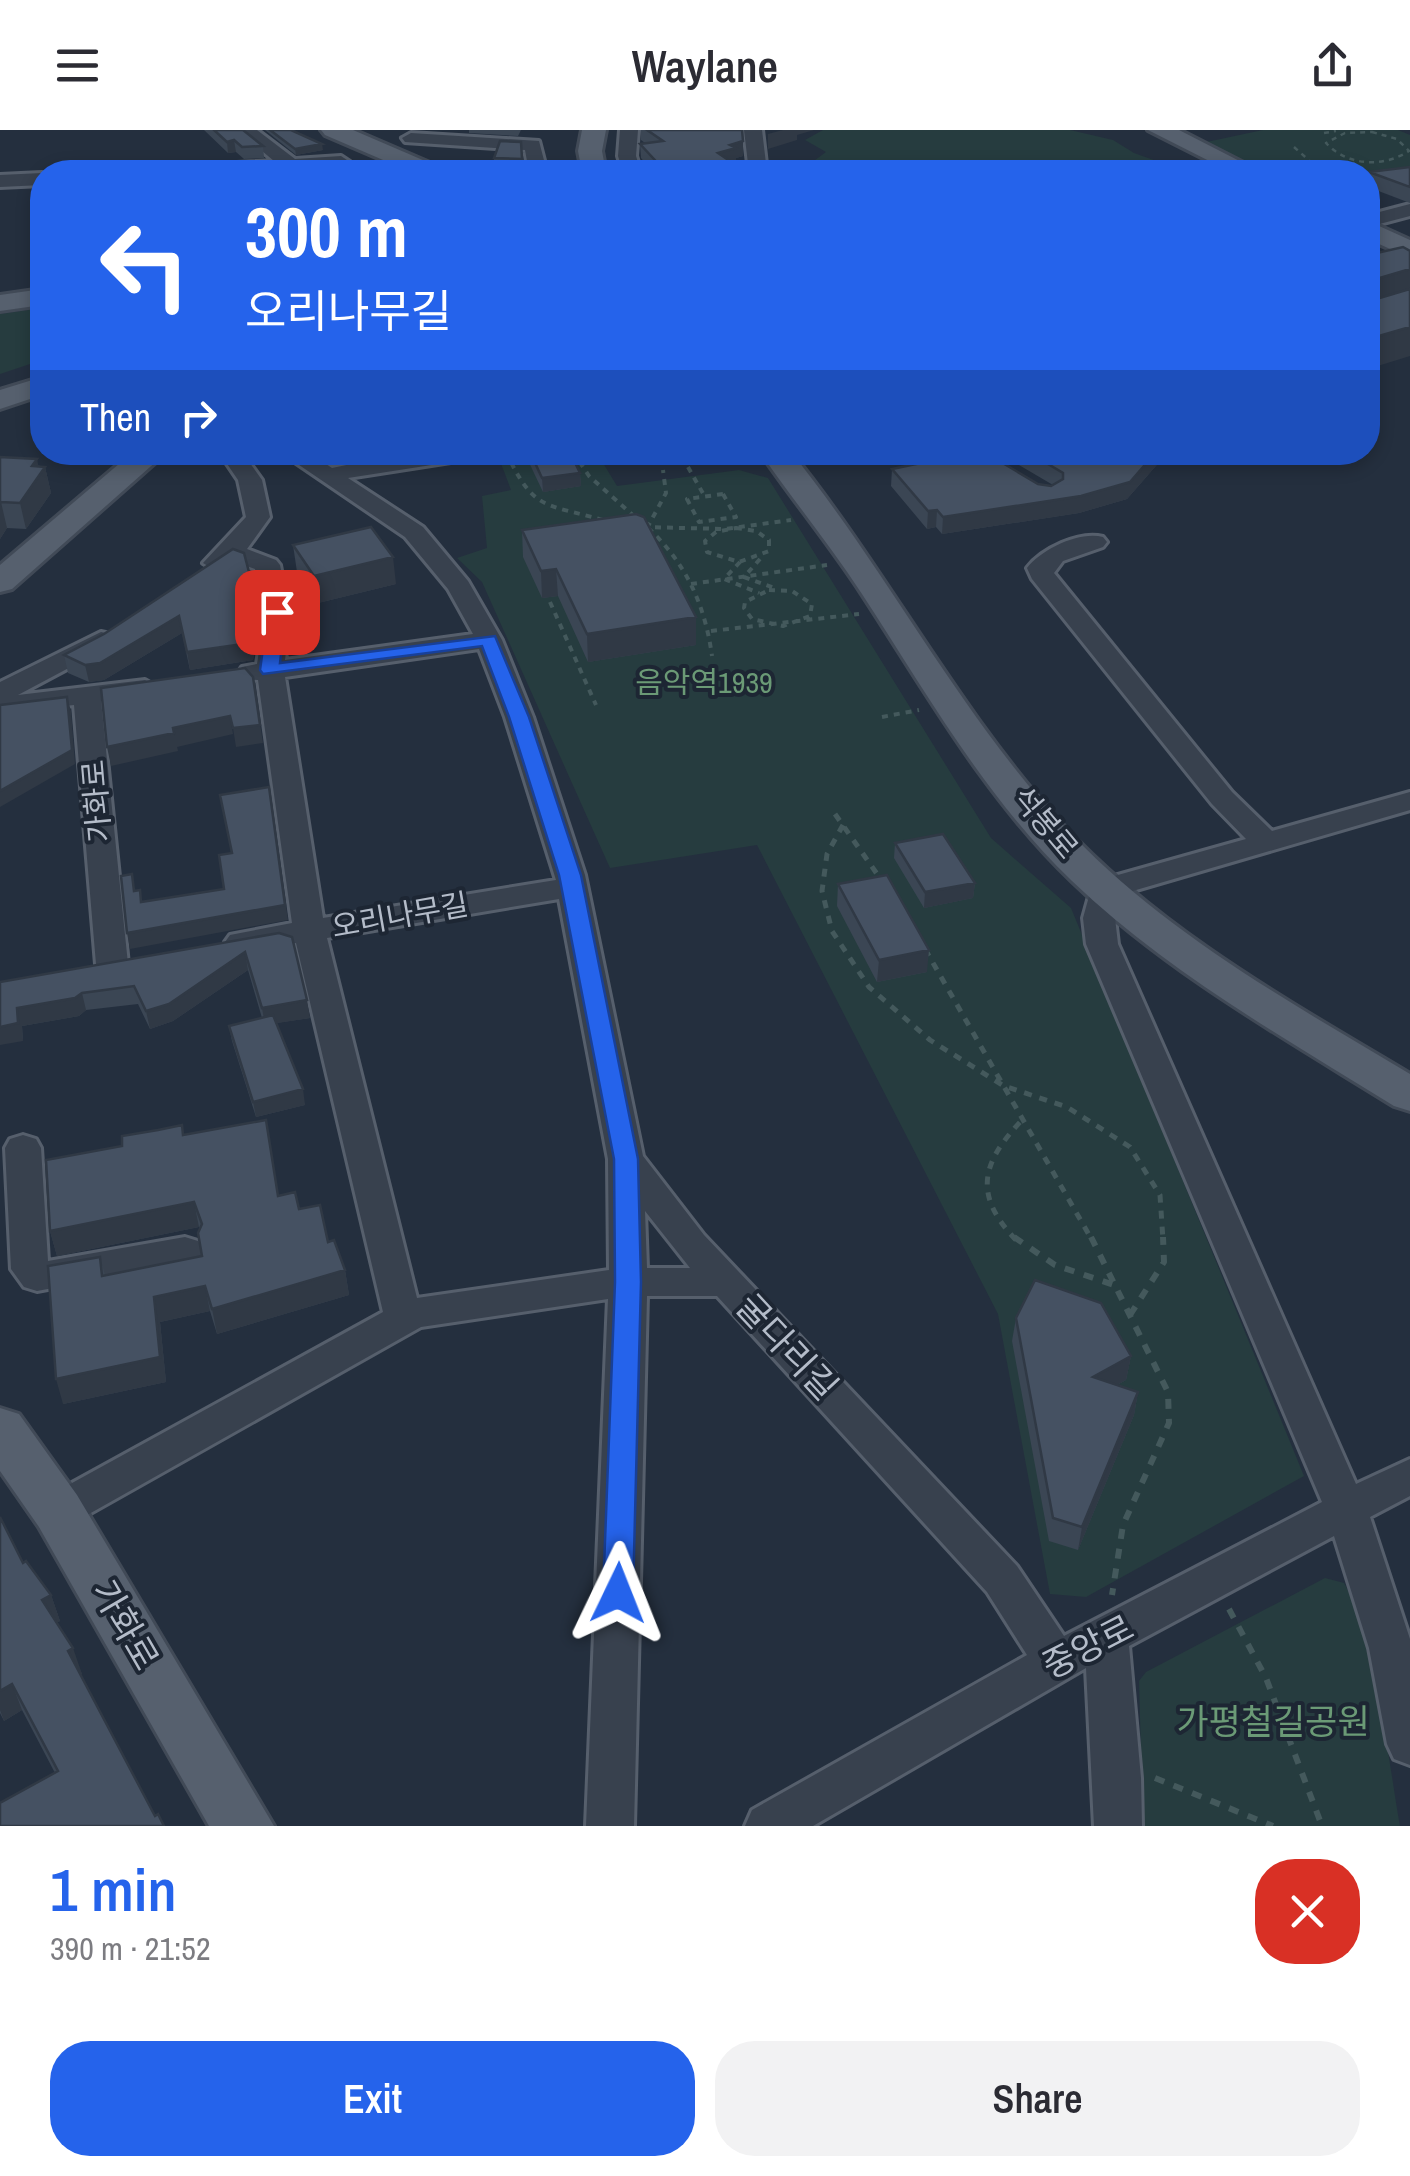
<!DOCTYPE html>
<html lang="en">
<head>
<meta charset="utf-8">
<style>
  body { margin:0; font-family:"Archivo Narrow","Noto Sans KR",sans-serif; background:#f2f2f3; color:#2b2b33; height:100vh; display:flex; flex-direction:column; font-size:38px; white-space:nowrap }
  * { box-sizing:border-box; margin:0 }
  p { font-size:32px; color:#7c7c81 }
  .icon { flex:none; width:55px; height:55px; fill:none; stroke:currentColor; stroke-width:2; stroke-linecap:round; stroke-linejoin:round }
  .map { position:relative; height:1696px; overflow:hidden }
  .side { display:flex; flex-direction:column; background:#fff; flex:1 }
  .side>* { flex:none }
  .hud { position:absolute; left:30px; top:30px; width:1350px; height:305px; border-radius:40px; box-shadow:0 5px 15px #0003; background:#2563eb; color:#fff; overflow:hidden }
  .pin { position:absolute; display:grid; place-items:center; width:85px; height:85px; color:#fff; margin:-42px; border-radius:20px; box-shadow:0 5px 15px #0006 }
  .me { position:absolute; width:110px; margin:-55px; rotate:2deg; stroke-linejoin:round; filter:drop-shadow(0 0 8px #0008) }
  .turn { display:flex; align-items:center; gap:35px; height:210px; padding:0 50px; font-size:45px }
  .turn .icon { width:130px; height:130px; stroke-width:2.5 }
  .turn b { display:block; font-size:70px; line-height:85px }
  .then { display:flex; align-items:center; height:95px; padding:0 50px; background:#0003; gap:20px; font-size:38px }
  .round { display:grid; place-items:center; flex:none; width:105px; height:105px; border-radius:40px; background:#f2f2f3 }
  .head { display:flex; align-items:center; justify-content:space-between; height:170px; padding:0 50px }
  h1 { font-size:60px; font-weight:600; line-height:75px; color:#2563eb }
  .action { display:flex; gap:20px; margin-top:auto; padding:20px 50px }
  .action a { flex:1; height:115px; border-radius:40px; background:#2563eb; color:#fff; font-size:40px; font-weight:600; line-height:115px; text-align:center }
  .action a+a { background:#f2f2f3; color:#2b2b33 }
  header { display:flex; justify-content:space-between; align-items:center; height:130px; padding:0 50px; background:#fff; font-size:45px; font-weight:600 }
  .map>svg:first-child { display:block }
  .green { fill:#263c3f }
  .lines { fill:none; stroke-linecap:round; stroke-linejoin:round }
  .minor-casing { stroke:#565f6c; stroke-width:6 }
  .major-casing { stroke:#414a57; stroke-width:6 }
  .path-far3 { stroke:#44595c; stroke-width:2.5; stroke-dasharray:5 5; stroke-linecap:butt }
  .path-far2 { stroke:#44595c; stroke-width:4; stroke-dasharray:6 6; stroke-linecap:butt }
  .path-far1 { stroke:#44595c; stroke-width:5; stroke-dasharray:8 8; stroke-linecap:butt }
  .path { stroke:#44595c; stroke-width:6; stroke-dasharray:10 10; stroke-linecap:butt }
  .minor { fill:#38414e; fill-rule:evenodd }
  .major { fill:#56606e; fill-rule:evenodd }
  .wall { fill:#3b4654 }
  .shaded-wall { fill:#303945 }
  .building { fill:#455162; stroke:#303945; stroke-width:2.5 }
  .route { fill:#2563eb; stroke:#184099; stroke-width:2.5 }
  .labels { text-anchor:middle; stroke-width:8; stroke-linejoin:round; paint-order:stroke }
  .park-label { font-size:30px; fill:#6b9a76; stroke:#1d2633 }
  .street-label { font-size:30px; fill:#b4bcc9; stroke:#1d2633 }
  .near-street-label { font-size:35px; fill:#b4bcc9; stroke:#1d2633 }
  .near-park-label { font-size:35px; fill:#6b9a76; stroke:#1d2633 }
</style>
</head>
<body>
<header><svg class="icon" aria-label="menu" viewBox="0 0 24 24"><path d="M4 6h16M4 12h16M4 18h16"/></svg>Waylane<svg class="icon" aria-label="share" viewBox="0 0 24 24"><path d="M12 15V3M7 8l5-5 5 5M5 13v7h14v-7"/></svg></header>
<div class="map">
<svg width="1410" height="1696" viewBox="0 0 1410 1696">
  <rect width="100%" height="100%" fill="#242f3e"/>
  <!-- green -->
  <path class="green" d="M823,0H1070L1113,10L1134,23L1187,42H799L826,22L805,10Z
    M1263,0H1398L1410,5V47L1368,53V42H1259L1197,14Z
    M42,178V230L0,244V184Z
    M497,323H597L617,356L739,340L768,348L991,708L1071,778L1304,1346L1086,1467L1050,1464L998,1184L757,715L610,738L482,452L457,428L487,418L482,366L511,360Z
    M1325,1448L1344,1453C1376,1507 1388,1630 1400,1696H1143L1139,1551L1146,1542Z"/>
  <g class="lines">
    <defs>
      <path id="minor" d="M237,0H257L295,29L341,26L350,32L341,38L170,42L179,36L274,31Z
        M620,0H638L636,26L641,42H623L618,26Z
        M744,0H762L767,42H749Z
        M411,3L539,11L547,42H529L525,20L405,12L402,8Z
        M42,43V55L0,57V45Z
        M1410,74V86L1368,97V85Z
        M219,322H242L262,350L270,387L247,419L276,430L280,435L290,488L285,530L473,504L448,459L405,407L280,322H308L332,338L409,322H481L470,329L348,348L423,397L468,451L502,510L533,587L585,745L643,1026L704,1105L1017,1436L1064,1506L1322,1372L1086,814L1083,788L1093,752L1246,709L1212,674L1032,449L1027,438C1042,419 1079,401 1103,407L1107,412L1103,417L1063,431L1054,443L1232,662L1272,701L1410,662V680L1119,765L1115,788L1118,814L1356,1354L1410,1329V1366L1370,1387L1410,1509V1635L1394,1629L1387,1614L1369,1518L1334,1406L1129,1516L1141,1648L1142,1696H1094L1086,1538L813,1696H745L752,1680L1027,1525L987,1462L717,1166H647L634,1696H586L608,1169L421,1197L73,1393L58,1399L43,1393L37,1381L43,1369L383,1182L296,813L241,822L230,819L225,812L230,805L292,793L258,550L242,549L238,543L242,537L257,534L264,488L255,439L233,431L216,441L203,433L246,387L238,350ZM479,519L505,587L556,750L323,788L285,547ZM559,769L608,1029L609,1140L417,1168L327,808ZM645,1081L690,1138H647Z
        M101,502L110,504L114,510L110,516L18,565L145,550L159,558L145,566L101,571L128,834L123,841L112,845L101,841L96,834L74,575L0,583V552Z
        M23,1005L36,1009L41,1018L48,1131L185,1107L198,1111L204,1121L198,1131L37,1161L24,1157L11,1139L5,1018L10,1009Z"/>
      <path id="major" d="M321,0H353L439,37L442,42H411L325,5Z
        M582,0H606L602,21L606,42H582L578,21Z
        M1148,0H1179L1261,42H1231Z
        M1368,91L1410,110V128L1368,109Z
        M42,159V175L0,181V165Z
        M42,247V265L0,279V260Z
        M133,322H167L12,459L0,462V435Z
        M760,322H791C887,441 957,579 1060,692C1158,799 1286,870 1410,944V981L1394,976C1283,907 1167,842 1072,751C986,669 926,562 862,464C830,415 793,370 760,322Z
        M0,1278L19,1284L77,1365L274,1696H209L39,1397L0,1341Z"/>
    </defs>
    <!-- minor casing -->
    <use href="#minor" class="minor-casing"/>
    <!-- major casing -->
    <use href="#major" class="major-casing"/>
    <!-- path-far3 -->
    <path class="path-far3" d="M1372,2L1397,9L1409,21C1383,38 1347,36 1326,13L1345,3Z
      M1324,3L1336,1
      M1294,17L1322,42
      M1343,42L1358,30"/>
    <!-- path-far2 -->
    <path class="path-far2" d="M506,322C534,381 543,373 603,390
      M573,322L589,346L636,388
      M992,331L1018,322
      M688,337L705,367
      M723,364L736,387L699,392L687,369Z
      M643,397L725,399L791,390
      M647,398L666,363L663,340
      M648,398C686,433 705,475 712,526
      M736,398L756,401L769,410V421L739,432L707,422L705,411L716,402Z
      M760,429L744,447L777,459
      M740,432L724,449L759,463
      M691,454L827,435
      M769,460L792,461L812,474L810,486L783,496L752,489L744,478L745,472Z
      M550,472L596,575
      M711,501L859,484
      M882,587L919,580"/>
    <!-- path-far1 -->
    <path class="path-far1" d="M835,684L882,751
      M843,695L827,724L822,761L832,801L869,857L930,910L1004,956L1067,977L1130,1017L1160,1065L1163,1110
      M925,819L1092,1110
      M1016,1110C971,1063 983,1031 1023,989"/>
    <!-- path -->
    <path class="path" d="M1014,1107L1055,1135L1114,1155
      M1091,1107L1168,1262L1169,1293L1123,1395L1112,1465
      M1130,1185L1164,1132L1163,1107
      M1229,1479L1266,1548L1322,1696
      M1155,1648L1273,1696"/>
    <!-- minor -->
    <use href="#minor" class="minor"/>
    <!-- major -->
    <use href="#major" class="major"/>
  </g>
  <!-- wall -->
  <path class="wall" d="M204,0H243L263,16L264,28L244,29L236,22L228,23Z
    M265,0H291L323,20L296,25Z
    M469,0H521L518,6L469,3Z
    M641,0H742L743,26L736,28V33L733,34L746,42H653L641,28L640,14L645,13L641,10Z
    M521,12L522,41L494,40V28Z
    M1410,37V73L1368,57L1369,42Z
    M1403,117L1368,239V125Z
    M524,322H570L580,343L581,356L543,362Z
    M1010,322H1168L1127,369L1079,383L942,404L936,397L927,399L891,356L892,339L1051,356L1053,355L1009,329Z
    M0,327L45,337L51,363L26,399L7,398L0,409Z
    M522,400L696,515L588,532L558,466L542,468L523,427Z
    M293,415L396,454L318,473L297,442Z
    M257,473L260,490L253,530L190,540L182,503L104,550L89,552L68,543L64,525Z
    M895,713L975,753L973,768L924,778L894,728Z
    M838,754L927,842L877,852L837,776Z
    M279,803L310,888L276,893L305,975L256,987L232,911L229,896L262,888L248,840L173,891L150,899L138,874L86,880L79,886L22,896L23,911L0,852Z
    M184,1005L299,1079L328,1112L345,1140L349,1165L217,1204L210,1181L160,1192L166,1252L63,1274L100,1127L105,1145L202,1126L200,1099L199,1097L57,1126L50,1101Z
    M1016,1188L1131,1226L1126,1250L1117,1255L1138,1262L1134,1285L1078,1420L1049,1411L1012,1211Z
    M0,1387L23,1433L51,1465L60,1491L56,1493L82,1544L80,1545L155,1686L164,1696L55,1643L22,1580L4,1591L0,1583Z"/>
  <!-- shaded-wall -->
  <path class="shaded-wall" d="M783,0H814L797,5V10L768,19V4Z
    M234,10L236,22L228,23L227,12Z
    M743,11V26L736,28V33L718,37V23L730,15Z
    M322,14L323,20L296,25L295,19Z
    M1410,139V164L1368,180L1373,150Z
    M1410,197V226L1368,239V229L1372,208Z
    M1372,263L1368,279V264Z
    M1156,322H1168L1127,369L1079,383L942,404L943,387L1081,366Z
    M37,329L40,344L45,337L51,363L26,399L20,373L32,336Z
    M580,343L581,356L543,362L542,348Z
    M1,372L7,398L0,409V373Z
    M937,380L936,397L927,399L928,381Z
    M393,427L396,454L318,473L314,446Z
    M556,439L558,466L542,468L541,441Z
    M257,473L260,490L253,530L190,540L187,522Z
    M179,486L182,503L104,550L89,552L85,535Z
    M696,487V515L588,532L587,504Z
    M253,547L263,613L236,617L233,598Z
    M67,567L71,581L75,634L0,677V661Z
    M230,586L233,604L177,617L173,598Z
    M174,603L178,621L111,636L107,617Z
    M269,657L288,790L130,819L127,803L216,788Z
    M975,753L973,768L924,778L925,762Z
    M929,820L927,842L877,852L879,830Z
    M245,822L248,840L173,891L150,899L146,881Z
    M82,863L86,880L79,886L22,896L23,911L0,915V897L17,878Z
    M307,870L310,888L265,895L262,878Z
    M303,959L305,975L256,987L253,972Z
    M194,1072L199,1097L57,1126L50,1101Z
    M345,1140L349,1165L217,1204L212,1179Z
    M205,1156L210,1181L160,1192L166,1252L63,1274L56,1249L154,1167Z
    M1131,1226L1126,1250L1089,1270L1093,1247Z
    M1138,1262L1134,1285L1078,1420L1082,1397Z
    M51,1465L60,1491L51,1496L42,1470Z
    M73,1518L82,1544L77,1547L68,1521Z
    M12,1554L22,1580L4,1591L0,1580V1561Z"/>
  <!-- building -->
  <path class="building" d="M214,0H243L263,16L242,17L234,10L227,12Z
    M270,0H291L322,14L295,19Z
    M647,0H742L743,11L730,15L736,18L718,23L746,42H666L640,14L663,11Z
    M500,11L521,12L522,29L494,28Z
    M1410,37V57L1369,42Z
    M1403,117L1410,121V139L1373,150L1371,165L1376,169L1410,159V197L1372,208L1368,205V125Z
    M530,322H570L580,343L542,348Z
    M974,322H984L1038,354L1051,356L1063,349V343L1028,322H1156L1130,352L1081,366L943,387L937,380L928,381L892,339Z
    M0,327L37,329L32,336L45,337L20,373L1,372L0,373Z
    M636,384L644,387L696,487L587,504L556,439L541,441L522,400Z
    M371,397L393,427L314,446L293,415Z
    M233,419L244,423L257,473L250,513L187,522L179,486L100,533L85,535L64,525L104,504Z
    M245,538L253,547L260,595L233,598L230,586L173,598L174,603L107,617L101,558Z
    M67,567L72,620L0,661V575Z
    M269,657L285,775L127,803L121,746L132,744L134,761L140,760L141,772L224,759L219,725L232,723L220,665Z
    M943,704L975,753L925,762L895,713Z
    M887,745L929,820L879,830L838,754Z
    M279,803L292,807L307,870L262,878L245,822L169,874L146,881L134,856L82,863L75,868L17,878L18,893L0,897V852Z
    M273,885L303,959L253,972L229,896Z
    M266,990L278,1066L295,1062L299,1079L320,1075L328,1112L334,1110L345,1140L212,1179L205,1156L154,1167L160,1227L56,1249L48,1136L100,1127L102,1146L202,1126L198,1103L202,1094L194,1072L50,1101L46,1030L122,1016V1006L158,1000L182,995L183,1005Z
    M1035,1150L1101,1173L1131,1226L1093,1247L1138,1262L1082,1397L1053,1388L1016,1188Z
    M0,1387L23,1433L26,1431L51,1465L42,1470L73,1518L68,1521L155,1686L158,1684L164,1696H0V1673L58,1641L12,1554L0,1561Z"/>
  <!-- route -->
  <path class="route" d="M277,476L286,482L280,533L495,506L529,587L581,745L638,1029L641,1152L633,1463L628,1472L618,1476L607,1472L603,1463L615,1152L614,1029L559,745L509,587L482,516L263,544L260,540L268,482Z"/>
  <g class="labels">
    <!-- park labels -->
    <g class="park-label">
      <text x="704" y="563">음악역1939</text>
    </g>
    <!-- street labels -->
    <g class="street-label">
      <text transform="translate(97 671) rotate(-95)" y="10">가화로</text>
      <text transform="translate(1045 693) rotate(50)" y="10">석봉로</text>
      <text transform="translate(400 786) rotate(-10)" y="10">오리나무길</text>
    </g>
    <!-- near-street labels -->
    <g class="near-street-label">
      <text transform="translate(787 1217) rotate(47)" y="12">굴다리길</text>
      <text transform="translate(125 1495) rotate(60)" y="12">가화로</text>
      <text transform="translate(1088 1517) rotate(-27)" y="12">중앙로</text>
    </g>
    <!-- near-park labels -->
    <g class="near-park-label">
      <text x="1273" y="1604">가평철길공원</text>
    </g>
  </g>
</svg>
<div class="pin" style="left:277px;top:482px;background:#d93025"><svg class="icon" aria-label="arrive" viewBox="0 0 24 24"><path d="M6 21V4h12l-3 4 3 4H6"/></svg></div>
<svg class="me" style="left:618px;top:1463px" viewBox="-20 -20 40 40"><path d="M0-17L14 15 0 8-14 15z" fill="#2563eb" stroke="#fff" stroke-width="4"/></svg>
<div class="hud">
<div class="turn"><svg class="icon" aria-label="left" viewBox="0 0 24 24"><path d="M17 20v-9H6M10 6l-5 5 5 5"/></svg><div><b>300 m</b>오리나무길</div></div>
<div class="then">Then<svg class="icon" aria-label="right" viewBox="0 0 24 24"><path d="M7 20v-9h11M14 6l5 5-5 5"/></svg></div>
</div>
</div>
<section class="side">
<div class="head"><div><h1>1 min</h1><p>390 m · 21:52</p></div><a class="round" style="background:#d93025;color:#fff"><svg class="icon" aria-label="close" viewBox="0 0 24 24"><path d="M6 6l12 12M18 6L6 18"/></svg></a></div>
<div class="action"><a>Exit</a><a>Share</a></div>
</section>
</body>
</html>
